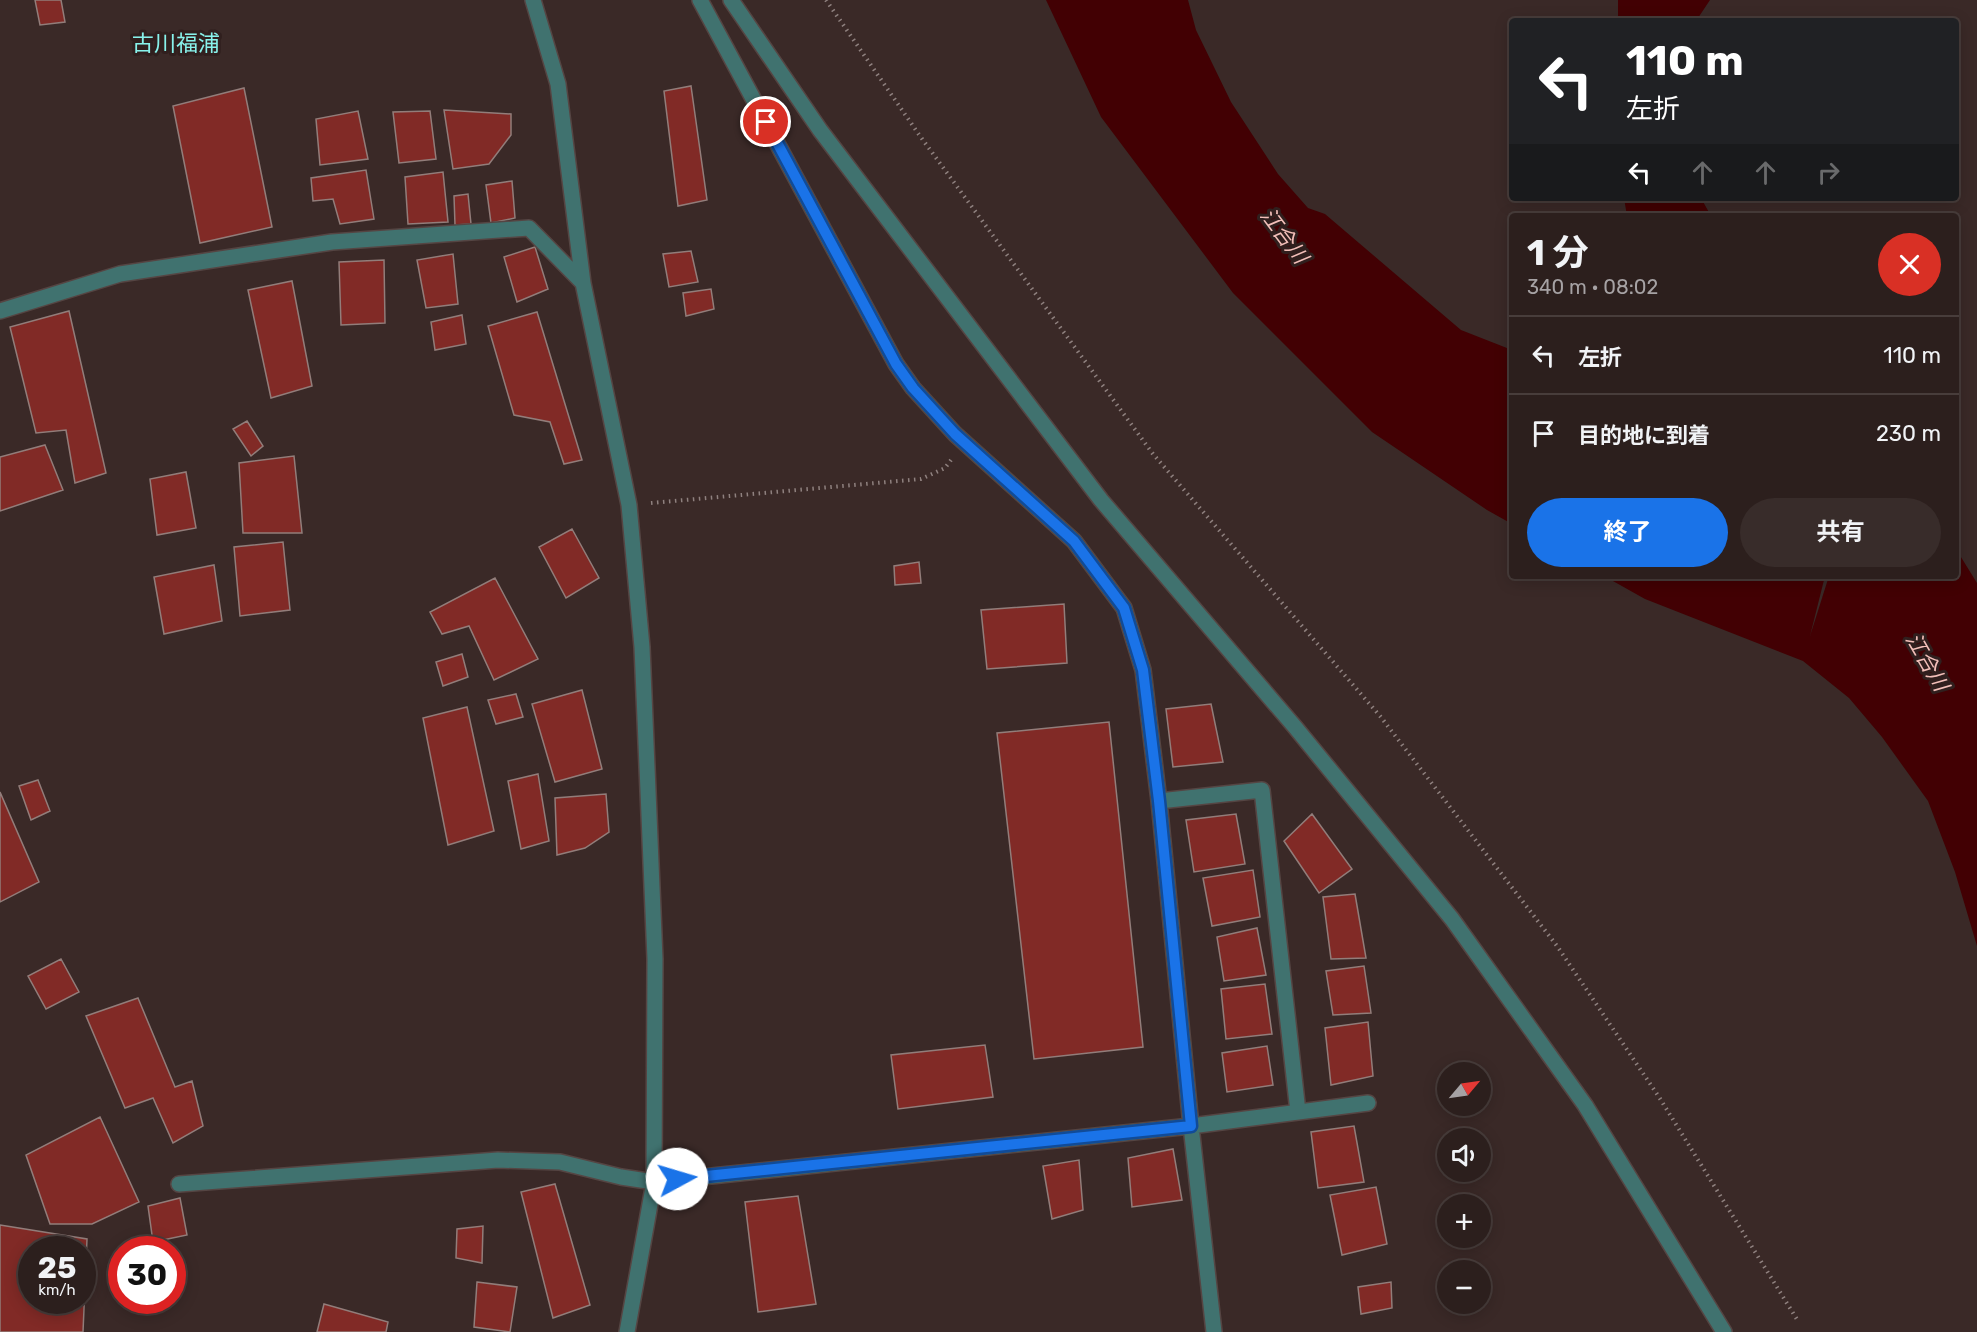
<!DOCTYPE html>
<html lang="ja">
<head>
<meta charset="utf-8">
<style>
  body { margin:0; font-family:Rubik,"Noto Sans JP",sans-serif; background:#382c2a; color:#f1f3f6; height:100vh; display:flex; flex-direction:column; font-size:22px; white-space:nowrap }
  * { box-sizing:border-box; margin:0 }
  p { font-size:20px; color:#a6a2a4 }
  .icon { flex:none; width:33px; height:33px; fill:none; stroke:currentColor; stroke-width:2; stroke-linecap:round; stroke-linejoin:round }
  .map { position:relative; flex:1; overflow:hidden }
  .side { position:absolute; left:1509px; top:213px; width:450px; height:366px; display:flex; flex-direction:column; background:#2c1f1d; border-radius:6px; box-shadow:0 3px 15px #0003,0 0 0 2px #483d3b }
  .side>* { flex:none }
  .banner { position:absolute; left:1509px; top:18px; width:450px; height:183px; border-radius:6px; box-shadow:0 3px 15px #0003,0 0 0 2px #483d3b; background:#202124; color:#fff; overflow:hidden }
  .needle { width:39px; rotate:61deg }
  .tools { position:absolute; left:1437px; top:1062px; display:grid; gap:12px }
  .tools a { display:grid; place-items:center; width:54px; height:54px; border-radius:50%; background:#2c1f1d; box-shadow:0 3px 15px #0003,0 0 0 2px #483d3b; font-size:30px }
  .speed { position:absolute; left:18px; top:1236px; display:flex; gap:12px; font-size:30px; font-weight:700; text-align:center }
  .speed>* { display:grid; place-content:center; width:78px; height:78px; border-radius:50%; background:#2c1f1d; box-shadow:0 3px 15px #0003,0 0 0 2px #483d3b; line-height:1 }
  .speed small { font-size:15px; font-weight:400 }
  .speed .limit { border:9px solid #d22; background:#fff; color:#111 }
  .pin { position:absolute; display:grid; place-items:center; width:51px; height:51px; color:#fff; margin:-26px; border:3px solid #fff; border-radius:50%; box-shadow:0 2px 6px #0007 }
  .me { position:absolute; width:66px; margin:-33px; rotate:84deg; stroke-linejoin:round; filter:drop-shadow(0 0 4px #0008) }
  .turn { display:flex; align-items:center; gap:21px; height:126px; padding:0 18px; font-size:27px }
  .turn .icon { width:78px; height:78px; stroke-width:2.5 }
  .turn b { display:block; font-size:42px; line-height:51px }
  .lanes { display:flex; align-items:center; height:57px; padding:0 18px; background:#0003; justify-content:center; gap:30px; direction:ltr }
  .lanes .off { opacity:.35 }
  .round { display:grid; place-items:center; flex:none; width:63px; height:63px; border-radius:32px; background:#382c2a }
  .summary { display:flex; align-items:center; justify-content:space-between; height:102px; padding:0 18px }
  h1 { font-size:36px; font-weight:700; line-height:45px }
  .button { display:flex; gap:12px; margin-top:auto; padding:12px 18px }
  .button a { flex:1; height:69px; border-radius:36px; background:#1a73e8; color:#fff; font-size:24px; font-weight:700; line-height:69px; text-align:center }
  .button a+a { background:#382c2a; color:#f1f3f6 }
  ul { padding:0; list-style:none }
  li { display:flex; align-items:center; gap:18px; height:78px; padding:0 18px; border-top:2px solid #483d3b }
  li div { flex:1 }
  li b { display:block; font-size:22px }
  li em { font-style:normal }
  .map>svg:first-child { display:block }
  .water { fill:#420003 }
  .building { fill:#812a26; stroke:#927d7a; stroke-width:1.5; fill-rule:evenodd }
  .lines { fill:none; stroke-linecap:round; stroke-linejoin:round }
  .minor-casing { stroke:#554543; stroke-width:18 }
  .path { stroke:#8f817f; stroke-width:4; stroke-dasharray:1.5 4.5; stroke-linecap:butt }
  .minor { stroke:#40726f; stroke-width:15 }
  .route-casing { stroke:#114b97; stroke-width:15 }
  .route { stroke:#1a73e8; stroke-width:10 }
  .labels { text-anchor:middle; stroke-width:6; stroke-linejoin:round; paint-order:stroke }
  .water-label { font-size:21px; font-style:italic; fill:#f3bfb9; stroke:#301f1e }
  .quarter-label { font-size:22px; fill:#88f2eb; stroke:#301f1e }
</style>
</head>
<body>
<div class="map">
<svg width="1977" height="1332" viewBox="0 0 1977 1332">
  <rect width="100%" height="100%" fill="#3a2927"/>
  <!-- water -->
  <path class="water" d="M1046,0H1188L1196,30L1231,102L1278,174L1308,208L1325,214L1461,330L1512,350V524L1487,510L1372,432L1233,293L1101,117Z
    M1618,0H1710L1696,21H1618Z
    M1624,198H1701L1711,216H1627Z
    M1956,549L1977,583V946L1955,872L1928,801L1882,737L1849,698L1803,661L1645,599L1604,576H1825L1810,636L1829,576H1956Z"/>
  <!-- building -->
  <path class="building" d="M35,0H61L65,22L40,25Z
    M691,86L707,200L678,206L664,91Z
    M244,88L272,227L200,243L173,106Z
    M444,110L511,114V135L489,164L453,169Z
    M358,111L368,159L320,165L316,119Z
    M430,111L436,159L399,163L393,112Z
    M366,170L374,219L340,224L333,199L313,201L311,178Z
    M443,172L448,222L408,224L405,177Z
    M512,181L515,218L491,223L486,185Z
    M468,194L471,224L455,225L454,196Z
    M535,247L548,289L517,302L504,257Z
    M691,251L698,282L669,287L663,254Z
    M453,254L458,304L426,308L417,260Z
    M384,260L385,323L341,325L339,262Z
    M292,281L312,386L271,398L248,290Z
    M711,289L714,309L686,316L683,293Z
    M69,311L106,473L75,483L66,430L36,433L10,327Z
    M537,312L582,460L564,464L550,422L514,415L488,326Z
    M462,315L466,344L435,350L431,322Z
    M247,421L263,446L251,456L233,429Z
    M45,445L63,490L0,511V457Z
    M294,456L302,533H243L239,463Z
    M186,472L196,528L157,535L150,479Z
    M572,529L599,578L566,598L539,547Z
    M283,542L290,610L240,616L234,547Z
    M919,562L921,583L895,585L894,566Z
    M214,565L222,621L164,634L154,577Z
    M495,578L538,659L494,680L469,626L442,634L430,612Z
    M1064,604L1067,663L987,669L981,610Z
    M462,654L468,677L443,686L436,662Z
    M582,690L602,769L555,782L532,704Z
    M516,694L523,717L496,724L488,700Z
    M1211,704L1223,762L1173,767L1166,709Z
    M467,707L494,831L448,845L423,718Z
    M1109,722L1143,1047L1034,1059L997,733Z
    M538,774L549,841L521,849L508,781Z
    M38,780L50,811L31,820L19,786Z
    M0,792L39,882L0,902Z
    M606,794L609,832L585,848L557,855L555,798Z
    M1236,814L1245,864L1194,872L1186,820Z
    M1312,814L1352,869L1319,893L1284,841Z
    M1253,870L1260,917L1212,926L1203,878Z
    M1355,894L1366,958L1331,959L1323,897Z
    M1257,928L1266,975L1224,981L1217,937Z
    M61,959L79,992L46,1009L28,976Z
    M1364,966L1371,1013L1333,1015L1326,971Z
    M1265,984L1272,1034L1226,1039L1221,989Z
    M138,998L175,1087L192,1081L203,1126L173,1143L153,1098L125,1108L86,1016Z
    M1368,1022L1373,1076L1331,1085L1325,1028Z
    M985,1045L993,1097L898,1109L891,1055Z
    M1267,1046L1273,1085L1227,1092L1222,1053Z
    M100,1117L139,1202L92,1224H50L26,1155Z
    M1354,1126L1364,1182L1318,1188L1311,1132Z
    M1173,1149L1182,1200L1132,1207L1128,1158Z
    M1079,1160L1083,1210L1052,1219L1043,1166Z
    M555,1184L590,1305L553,1318L521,1192Z
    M1376,1187L1387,1244L1342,1255L1330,1195Z
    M798,1196L816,1304L758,1312L745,1202Z
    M180,1198L187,1235L153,1242L148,1206Z
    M0,1225L87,1239L83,1332H0ZM32,1250H82V1300H32Z
    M483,1226L482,1263L456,1258L457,1229Z
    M477,1282L517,1287L510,1332L474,1327Z
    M1391,1282L1392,1308L1361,1314L1358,1287Z
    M324,1304L388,1322L386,1332H317Z"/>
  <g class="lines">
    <defs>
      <path id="minor" d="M533,0L558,84L583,283L629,505L642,647L655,959L654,1182L627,1332
        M700,0L896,364L913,388L955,434L1074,541L1124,608L1143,670L1159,801L1191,1126L1214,1332
        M731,0L820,130L1101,500L1295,727L1452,919L1585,1105L1724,1332
        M0,311L120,274L332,242L529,228L583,283
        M1159,801L1262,790L1298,1112
        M179,1184L498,1160L560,1162L621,1177L654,1182L1191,1126L1368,1103"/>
    </defs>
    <!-- minor casing -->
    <use href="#minor" class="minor-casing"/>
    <!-- path -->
    <path class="path" d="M826,0L920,136L1153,454L1380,716L1557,946L1659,1097L1798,1321
      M651,503L921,479L945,468L951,460"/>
    <!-- minor -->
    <use href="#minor" class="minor"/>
  </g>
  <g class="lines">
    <defs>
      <path id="route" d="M677,1179L1191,1126L1159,801L1143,670L1124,608L1074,541L955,434L913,388L896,364L766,122"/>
    </defs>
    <!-- route casing -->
    <use href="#route" class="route-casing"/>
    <!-- route -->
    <use href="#route" class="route"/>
  </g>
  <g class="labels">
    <!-- water labels -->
    <g class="water-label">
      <text transform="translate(1284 236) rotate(53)" y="7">江合川</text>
      <text transform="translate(1927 662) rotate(60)" y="7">江合川</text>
    </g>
    <!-- quarter labels -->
    <g class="quarter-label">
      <text x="176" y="51">古川福浦</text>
    </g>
  </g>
</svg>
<div class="tools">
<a><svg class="needle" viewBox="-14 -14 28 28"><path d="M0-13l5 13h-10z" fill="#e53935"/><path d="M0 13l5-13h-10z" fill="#a6a2a4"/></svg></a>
<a><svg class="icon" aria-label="sound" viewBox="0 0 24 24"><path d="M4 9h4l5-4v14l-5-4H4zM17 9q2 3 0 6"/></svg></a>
<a>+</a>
<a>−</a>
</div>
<div class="speed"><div>25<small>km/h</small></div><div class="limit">30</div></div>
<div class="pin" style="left:766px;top:122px;background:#d93025"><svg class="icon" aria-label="arrive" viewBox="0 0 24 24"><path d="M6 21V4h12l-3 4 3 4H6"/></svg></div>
<svg class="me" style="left:677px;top:1179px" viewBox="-20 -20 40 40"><circle r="19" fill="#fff"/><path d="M0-13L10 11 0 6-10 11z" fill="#1a73e8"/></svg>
<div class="banner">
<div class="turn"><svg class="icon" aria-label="left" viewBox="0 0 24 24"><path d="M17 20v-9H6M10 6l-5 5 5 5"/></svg><div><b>110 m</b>左折</div></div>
<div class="lanes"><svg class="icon" aria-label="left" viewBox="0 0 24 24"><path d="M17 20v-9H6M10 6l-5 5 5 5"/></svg><svg class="icon off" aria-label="ahead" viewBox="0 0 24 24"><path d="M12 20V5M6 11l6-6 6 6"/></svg><svg class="icon off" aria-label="ahead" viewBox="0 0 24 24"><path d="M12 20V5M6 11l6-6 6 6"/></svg><svg class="icon off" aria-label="right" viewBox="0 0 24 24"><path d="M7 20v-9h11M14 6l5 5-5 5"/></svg></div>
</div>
<section class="side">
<div class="summary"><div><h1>1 分</h1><p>340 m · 08:02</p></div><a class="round" style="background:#d93025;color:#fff"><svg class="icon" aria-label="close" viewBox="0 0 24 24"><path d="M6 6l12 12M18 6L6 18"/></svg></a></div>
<ul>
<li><svg class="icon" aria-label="left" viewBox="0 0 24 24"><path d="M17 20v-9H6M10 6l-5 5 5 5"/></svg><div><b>左折</b></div><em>110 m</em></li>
<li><svg class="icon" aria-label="arrive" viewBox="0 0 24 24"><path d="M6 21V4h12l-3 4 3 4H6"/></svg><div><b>目的地に到着</b></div><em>230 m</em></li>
</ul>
<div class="button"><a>終了</a><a>共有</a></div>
</section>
</div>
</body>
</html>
